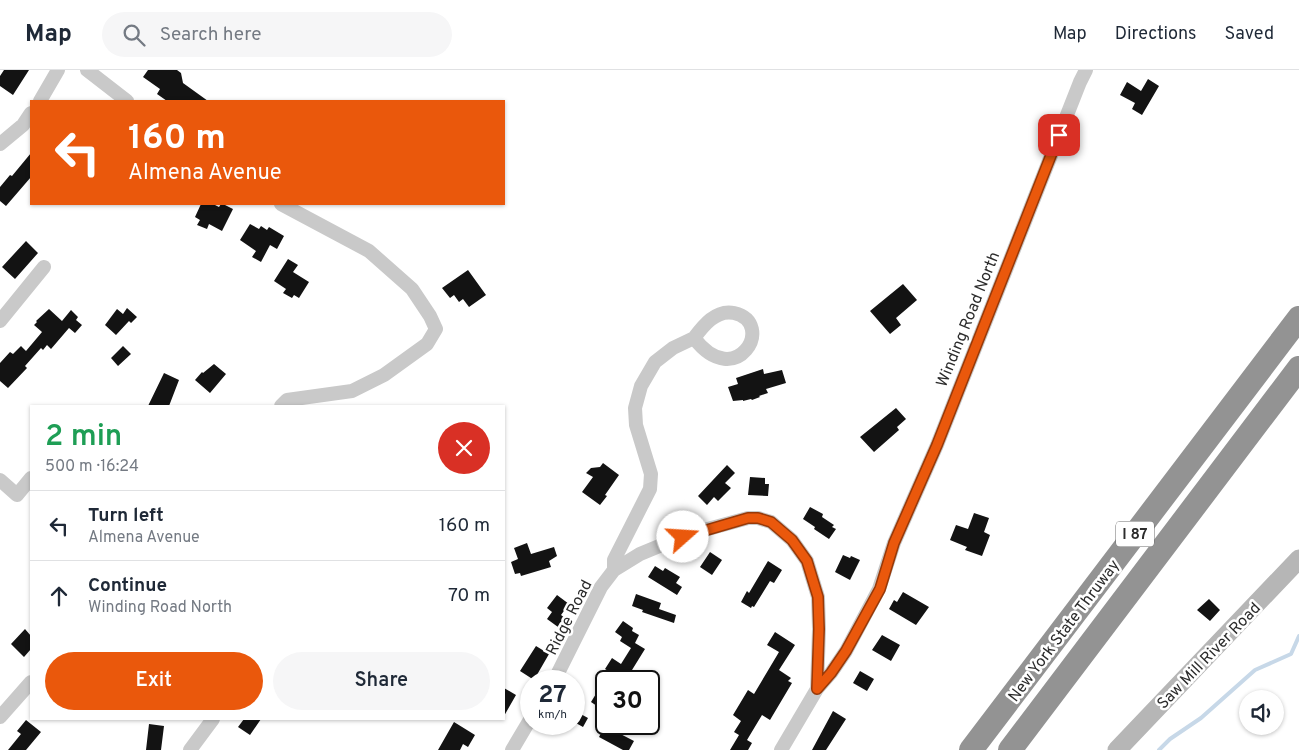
<!DOCTYPE html>
<html lang="en">
<head>
<meta charset="utf-8">
<style>
  body { margin:0; font-family:Overpass,sans-serif; background:#f6f6f7; color:#1f2937; height:100vh; display:flex; flex-direction:column; font-size:19px; white-space:nowrap }
  * { box-sizing:border-box; margin:0 }
  p { font-size:16px; color:#747a83 }
  .icon { flex:none; width:28px; height:28px; fill:none; stroke:currentColor; stroke-width:2; stroke-linecap:round; stroke-linejoin:round }
  .map { position:relative; flex:1; overflow:hidden }
  .side { position:absolute; left:30px; top:335px; width:475px; height:315px; display:flex; flex-direction:column; background:#fff; border-radius:0px; box-shadow:0 1px 4px #0004 }
  .side>* { flex:none }
  .guide { position:absolute; left:30px; top:30px; width:475px; height:105px; border-radius:0px; box-shadow:0 1px 4px #0004; background:#ea580c; color:#fff; overflow:hidden }
  .buttons { position:absolute; left:1239px; top:620px; display:grid; gap:10px }
  .buttons a { display:grid; place-items:center; width:45px; height:45px; border-radius:50%; background:#fff; box-shadow:0 1px 4px #0004; font-size:25px }
  .speed { position:absolute; left:520px; top:600px; display:flex; gap:10px; font-size:25px; font-weight:700; text-align:center }
  .speed>* { display:grid; place-content:center; width:65px; height:65px; border-radius:50%; background:#fff; box-shadow:0 1px 4px #0004; line-height:1 }
  .speed small { font-size:12px; font-weight:400 }
  .speed .limit { border:2px solid #111; border-radius:8px; background:#fff; color:#111 }
  .pin { position:absolute; display:grid; place-items:center; width:42px; height:42px; color:#fff; margin:-21px; border-radius:10px; box-shadow:0 2px 8px #0006 }
  .me { position:absolute; width:55px; margin:-28px; rotate:71deg; stroke-linejoin:round; filter:drop-shadow(0 0 4px #0008) }
  .turn { display:flex; align-items:center; gap:18px; height:105px; padding:0 15px; font-size:22px }
  .turn .icon { width:65px; height:65px; stroke-width:2.5 }
  .turn b { display:block; font-size:35px; line-height:42px }
  .round { display:grid; place-items:center; flex:none; width:52px; height:52px; border-radius:26px; background:#f6f6f7 }
  .summary { display:flex; align-items:center; justify-content:space-between; height:85px; padding:0 15px }
  h1 { font-size:30px; font-weight:600; line-height:38px; color:#1e9e55 }
  .button { display:flex; gap:10px; margin-top:auto; padding:10px 15px }
  .button a { flex:1; height:58px; border-radius:30px; background:#ea580c; color:#fff; font-size:20px; font-weight:600; line-height:58px; text-align:center }
  .button a+a { background:#f6f6f7; color:#1f2937 }
  ul { padding:0; list-style:none }
  li { display:flex; align-items:center; gap:15px; height:70px; padding:0 15px; border-top:1px solid #e0e1e3 }
  li div { flex:1 }
  li b { display:block; font-size:19px }
  li em { font-style:normal }
  header { display:flex; align-items:center; gap:30px; box-sizing:border-box; height:70px; padding:0 25px; background:#fff; border-bottom:1px solid #e0e1e3 }
  header strong { font-size:24px }
  nav { display:flex; gap:28px; margin-inline-start:auto; font-size:18px }
  .search { width:350px; height:45px; background:#f6f6f7; display:flex; align-items:center; gap:12px; box-sizing:border-box; padding:0 18px; border-radius:28px; color:#747a83; font-size:19px }
  .map>svg:first-child { display:block }
  .lines { fill:none; stroke-linecap:round; stroke-linejoin:round }
  .stream { stroke:#c7d8e8; stroke-width:4 }
  .building { fill:#131313 }
  .minor { stroke:#c9c9c9; stroke-width:14 }
  .secondary { stroke:#b6b6b6; stroke-width:19 }
  .motorway { stroke:#939393; stroke-width:24 }
  .route-casing { stroke:#983908; stroke-width:12 }
  .route { stroke:#ea580c; stroke-width:9 }
  .labels { text-anchor:middle; stroke-width:5; stroke-linejoin:round; paint-order:stroke }
  .shield { fill:#fff; stroke:#6b6b6b; stroke-width:1 }
  .shield-label { font-size:15px; font-weight:bold; fill:#2c2c2c }
  .street-label { font-size:16px; fill:#2c2c2c; stroke:#fff }
</style>
</head>
<body>
<header>
<strong>Map</strong>
<div class="search"><svg class="icon" aria-label="search" viewBox="0 0 24 24"><circle cx="10" cy="10" r="6"/><path d="M15 15l6 6"/></svg>Search here</div>
<nav><a>Map</a><a>Directions</a><a>Saved</a></nav>
</header>
<div class="map">
<svg width="1299" height="680" viewBox="0 0 1299 680">
  <rect width="100%" height="100%" fill="#fff"/>
  <g class="lines">
    <!-- stream -->
    <path class="stream" d="M1159,680L1170,669L1201,648L1255,600L1291,584L1299,566"/>
  </g>
  <!-- building -->
  <path class="building" d="M4,0H29L13,25L0,16V6Z
    M148,0H177L181,3L183,13L208,31H167L157,24L160,19L143,7Z
    M1148,9L1159,16L1142,45L1132,39L1135,33L1120,25L1127,12L1141,21Z
    M31,83V107L6,136L0,131V117L10,105L12,106Z
    M201,134H213L219,137L221,134H223L233,139L222,161L209,154L207,159L197,155L200,150L195,147Z
    M250,154L259,159L261,156L267,160L269,157L284,166L277,179L270,175L261,192L252,187L256,181L240,170Z
    M26,171L38,183L15,209L2,197Z
    M288,189L298,195L293,202L309,212L299,228L294,225L292,228L283,223L286,219L274,211Z
    M468,200L486,225L469,237L463,229L459,232L454,225L450,228L442,218Z
    M903,214L917,230L896,248L901,255L890,264L870,241Z
    M127,238L137,247L131,253L129,251L116,265L105,255L117,239L123,244Z
    M49,239L62,251L71,240L78,247L76,250L82,255L75,263L69,258L51,279L47,275L43,280L41,278L25,296L27,298L8,318L0,311V293L10,282L13,284L21,276L26,281L42,262L34,255L37,252L36,251Z
    M123,276L131,284L118,296L111,288Z
    M214,294L226,304L210,323L195,310L202,302L203,303Z
    M763,299L764,304L782,300L786,313L766,319L768,323L759,326L760,327L752,330L751,329L743,331V330L733,331L728,317L738,314L736,308Z
    M164,303L179,310L169,336H148Z
    M896,338L906,349L897,357L899,360L874,382L860,367Z
    M603,393L619,405L605,425L607,426L600,435L582,422L593,407L586,403L591,398L600,397Z
    M727,395L735,403L725,413L731,418L718,431L714,427L707,435L698,426Z
    M750,407L765,408V414H769L768,426L748,425Z
    M810,437L823,444L822,447L834,455L832,457L836,459L829,469L814,459L815,457L803,449Z
    M974,443L989,448L984,462L990,465L982,486L965,480L967,477L950,470L956,455L968,459Z
    M527,473L531,484L554,477L557,486L549,491L551,497L521,506L520,503L515,504L511,492L518,489L514,478Z
    M710,482L722,490L712,505L700,497Z
    M843,485L850,488L851,486L860,490L850,510L835,502Z
    M768,491L782,500L774,513L770,511L754,537L752,536L751,538L741,532L747,521L749,523Z
    M655,496L663,501L665,498L680,507L676,513L682,517L677,525L648,507Z
    M903,522L929,537L916,555L889,539L894,530L897,532Z
    M636,524L661,533L659,539L676,545L674,553L642,542L643,540L632,536Z
    M557,525L569,534L561,545L565,548L558,557L547,549L552,542L547,538Z
    M1209,529L1220,540L1210,551L1197,540Z
    M623,551L633,558L632,561L639,565L635,573L645,579L632,600L651,611H624L605,599L612,588L621,594L631,578L620,571L622,567L615,562Z
    M25,559L31,566V579L24,587L11,574Z
    M775,562L795,575L779,600L791,608L788,611L792,613L770,650L762,645L747,670L752,673L748,680H730L739,665L734,662L741,651L733,645L748,620L754,624L779,582L767,575Z
    M882,565L900,575L891,591L872,580Z
    M536,576L549,584L534,610L520,601Z
    M860,601L874,609L867,621L853,613Z
    M504,618L516,625L504,646Z
    M599,619L606,623V642L591,632Z
    M833,641L846,649L826,680H812Z
    M577,642L588,648L583,657L574,652V647Z
    M244,649H261L250,665L238,657Z
    M26,650L41,662L26,680H8L21,664L17,661Z
    M454,652L475,665L468,677L463,674L460,680H438Z
    M149,654L164,656L161,680H146Z
    M605,656L634,671L629,680H623L599,667Z"/>
  <g class="lines">
    <!-- minor -->
    <path class="minor" d="M87,0L127,31
      M40,31L58,0
      M0,74L23,55L31,43
      M0,251L44,197
      M281,336L287,330L352,321L384,305L427,274L436,259L430,246L412,219L369,181L281,134
      M0,410L17,425L31,408
      M614,500V490L650,419L651,404L636,355L635,338L641,316L655,292L673,278L694,268C736,323 777,253 734,243C716,239 703,256 694,268
      M554,611L601,517L614,500L640,484L669,472L697,462L748,448H758L771,452L792,470L807,491L818,527L819,559L817,619
      M0,647L31,612
      M190,680L213,649
      M512,680L531,648
      M781,680L817,619L831,603L846,581L879,519L894,473L937,375L1080,12L1086,0"/>
    <!-- secondary -->
    <path class="secondary" d="M1117,680L1299,489"/>
    <!-- motorway -->
    <path class="motorway" d="M971,680L1299,248
      M1010,680L1299,298"/>
  </g>
  <g class="lines">
    <defs>
      <path id="route" d="M683,467L748,448H758L771,452L792,470L807,491L818,527L819,559L817,619L831,603L846,581L880,519L894,473L937,375L1059,65"/>
    </defs>
    <!-- route casing -->
    <use href="#route" class="route-casing"/>
    <!-- route -->
    <use href="#route" class="route"/>
  </g>
  <g class="labels">
    <!-- shield labels -->
    <rect class="shield" x="1116" y="451.5" width="38" height="25" rx="4"/>
    <g class="shield-label">
      <text x="1135" y="469">I 87</text>
    </g>
    <!-- street labels -->
    <g class="street-label">
      <text transform="translate(967 249) rotate(-68)" y="6">Winding Road North</text>
      <text transform="translate(568 547) rotate(-63)" y="6">Ridge Road</text>
      <text transform="translate(1063 560) rotate(-53)" y="6">New York State Thruway</text>
      <text transform="translate(1208 585) rotate(-46)" y="6">Saw Mill River Road</text>
    </g>
  </g>
</svg>
<div class="buttons">
<a><svg class="icon" aria-label="sound" viewBox="0 0 24 24"><path d="M4 9h4l5-4v14l-5-4H4zM17 9q2 3 0 6"/></svg></a>
</div>
<div class="speed"><div>27<small>km/h</small></div><div class="limit">30</div></div>
<div class="pin" style="left:1059px;top:65px;background:#d93025"><svg class="icon" aria-label="arrive" viewBox="0 0 24 24"><path d="M6 21V4h12l-3 4 3 4H6"/></svg></div>
<svg class="me" style="left:683px;top:467px" viewBox="-20 -20 40 40"><circle r="19" fill="#fff"/><path d="M0-13L10 11 0 6-10 11z" fill="#ea580c"/></svg>
<div class="guide">
<div class="turn"><svg class="icon" aria-label="left" viewBox="0 0 24 24"><path d="M17 20v-9H6M10 6l-5 5 5 5"/></svg><div><b>160 m</b>Almena Avenue</div></div>
</div>
<section class="side">
<div class="summary"><div><h1>2 min</h1><p>500 m · 16:24</p></div><a class="round" style="background:#d93025;color:#fff"><svg class="icon" aria-label="close" viewBox="0 0 24 24"><path d="M6 6l12 12M18 6L6 18"/></svg></a></div>
<ul>
<li><svg class="icon" aria-label="left" viewBox="0 0 24 24"><path d="M17 20v-9H6M10 6l-5 5 5 5"/></svg><div><b>Turn left</b><p>Almena Avenue</p></div><em>160 m</em></li>
<li><svg class="icon" aria-label="ahead" viewBox="0 0 24 24"><path d="M12 20V5M6 11l6-6 6 6"/></svg><div><b>Continue</b><p>Winding Road North</p></div><em>70 m</em></li>
</ul>
<div class="button"><a>Exit</a><a>Share</a></div>
</section>
</div>
</body>
</html>
